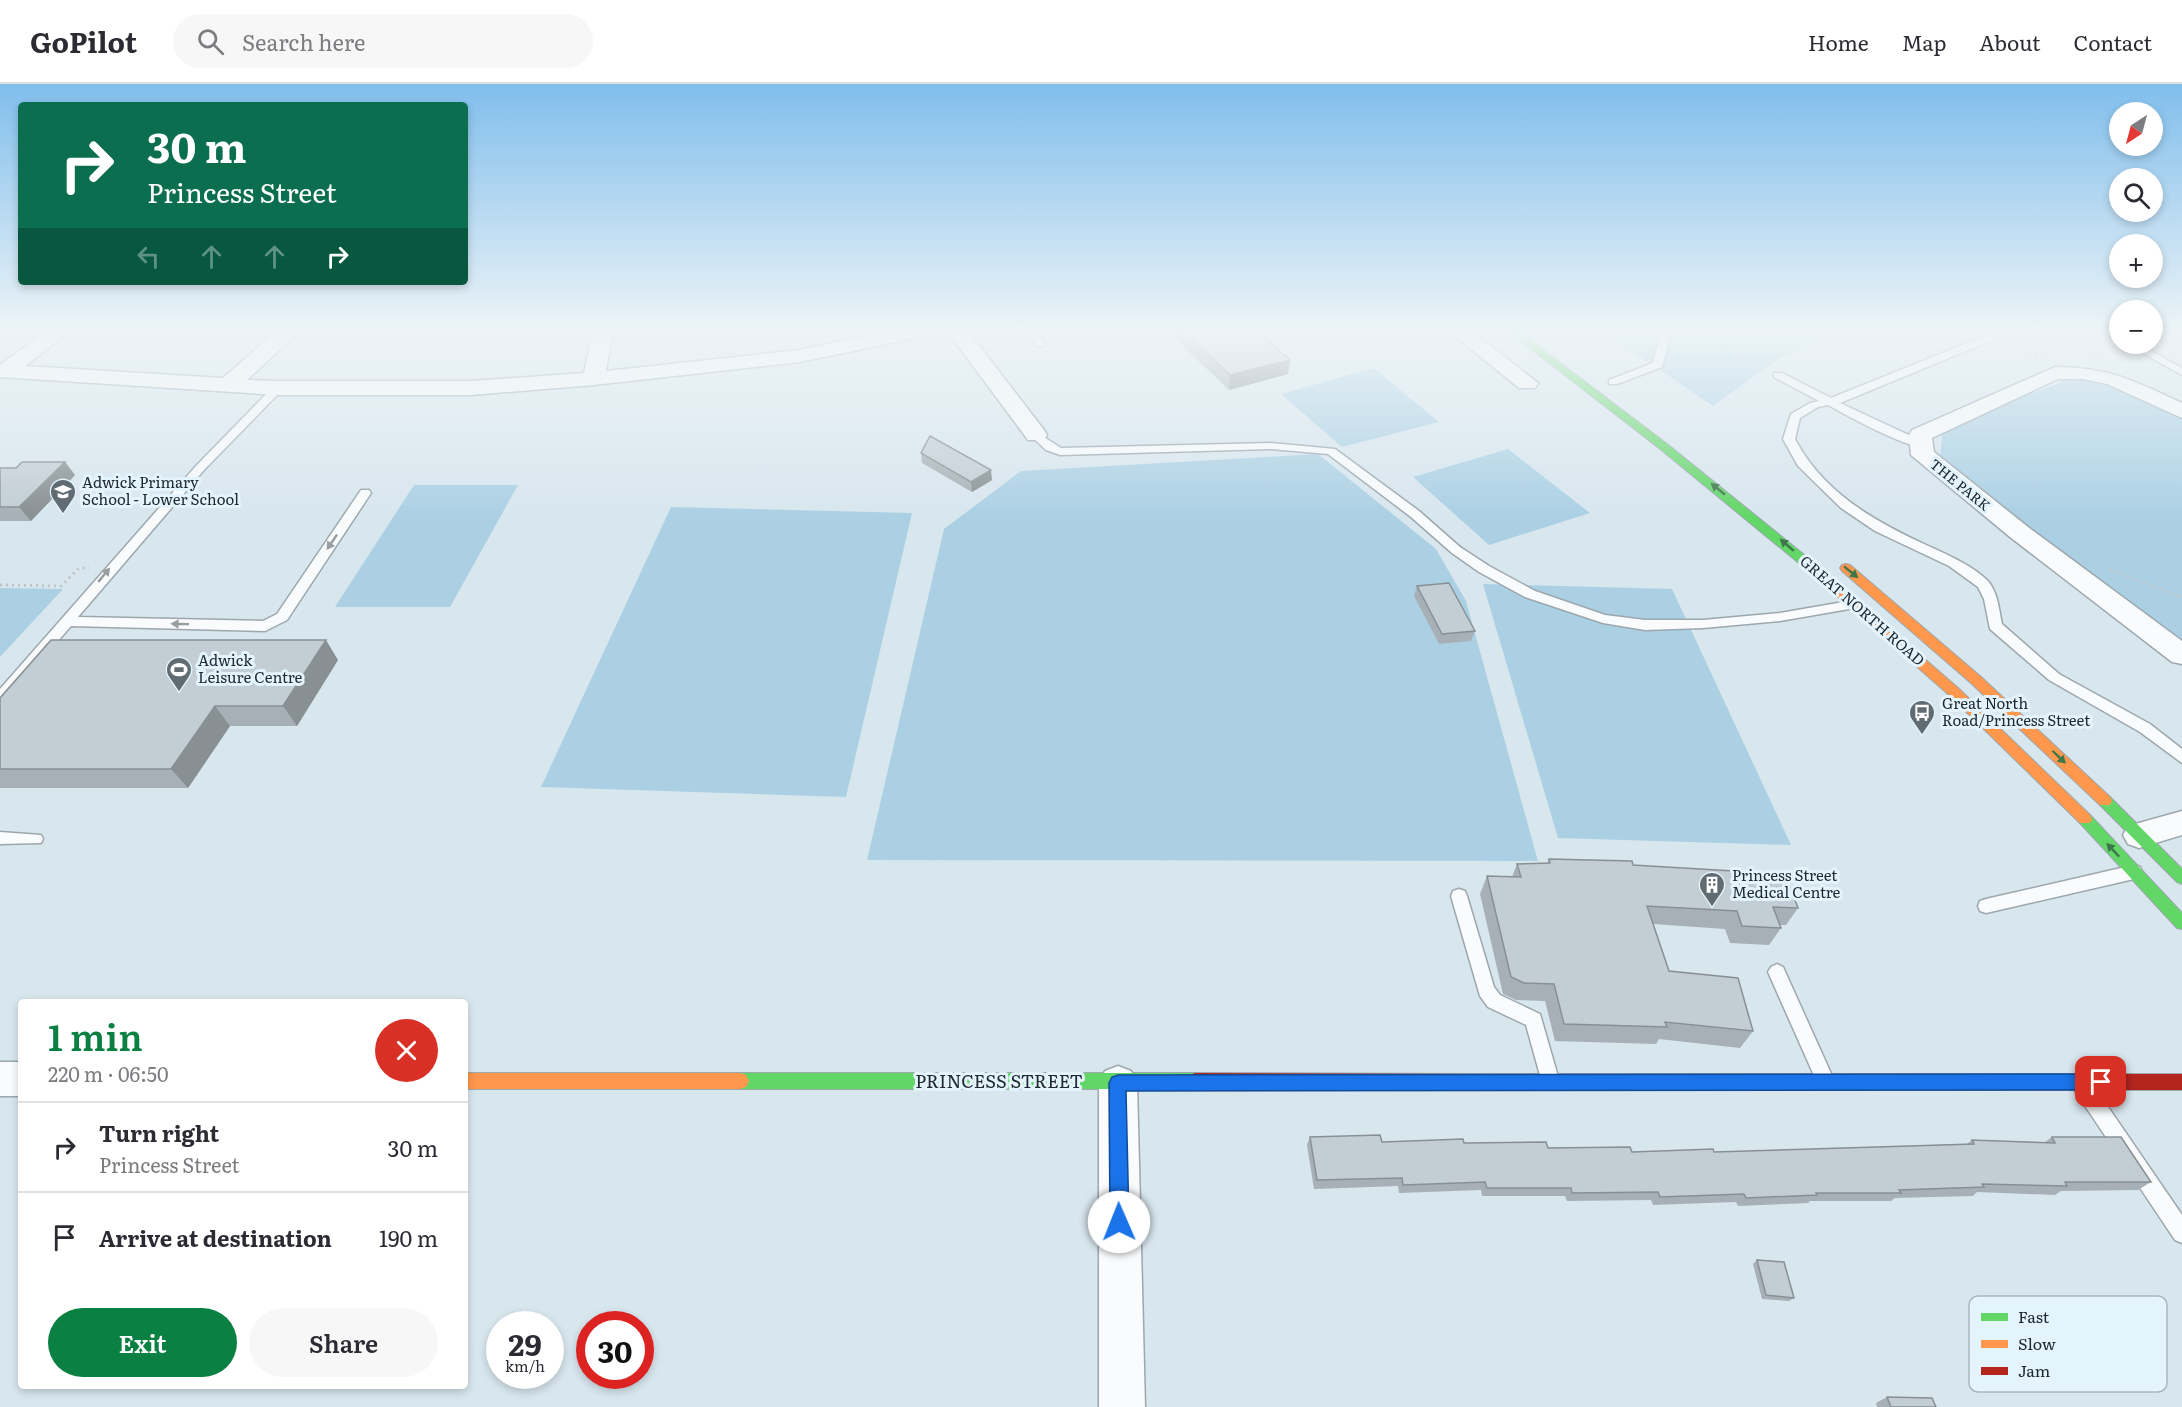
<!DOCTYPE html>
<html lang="en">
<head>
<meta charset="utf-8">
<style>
  body { margin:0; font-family:Literata,serif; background:#f7f7f7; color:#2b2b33; height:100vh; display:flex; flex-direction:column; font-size:22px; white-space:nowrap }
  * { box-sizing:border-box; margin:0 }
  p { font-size:20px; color:#7c7c81 }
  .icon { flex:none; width:33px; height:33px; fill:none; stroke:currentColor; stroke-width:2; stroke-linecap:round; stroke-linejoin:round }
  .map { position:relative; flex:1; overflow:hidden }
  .details { position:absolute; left:18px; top:915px; width:450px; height:390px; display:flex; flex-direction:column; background:#fff; border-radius:6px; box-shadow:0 3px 9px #0003 }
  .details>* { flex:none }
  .top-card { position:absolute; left:18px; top:18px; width:450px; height:183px; border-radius:6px; box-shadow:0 3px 9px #0003; background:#0b6e4f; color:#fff; overflow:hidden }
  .needle { width:39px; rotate:216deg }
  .fabs { position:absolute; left:2109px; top:18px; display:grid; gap:12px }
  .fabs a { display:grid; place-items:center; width:54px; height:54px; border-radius:50%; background:#fff; box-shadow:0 3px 9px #0003; font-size:30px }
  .speed { position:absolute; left:486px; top:1227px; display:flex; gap:12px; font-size:30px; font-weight:700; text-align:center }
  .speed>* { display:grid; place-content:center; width:78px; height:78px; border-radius:50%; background:#fff; box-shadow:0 3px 9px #0003; line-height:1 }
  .speed small { font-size:15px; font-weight:400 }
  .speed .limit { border:9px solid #d22; background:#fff; color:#111 }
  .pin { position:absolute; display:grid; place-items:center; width:51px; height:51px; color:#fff; margin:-26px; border-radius:12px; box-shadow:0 3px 9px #0006 }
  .me { position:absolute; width:66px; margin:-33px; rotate:359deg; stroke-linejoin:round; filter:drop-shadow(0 0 4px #0008) }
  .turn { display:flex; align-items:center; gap:21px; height:126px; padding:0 30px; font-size:27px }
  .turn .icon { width:78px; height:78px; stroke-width:2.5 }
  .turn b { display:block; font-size:42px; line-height:51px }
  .lanes { display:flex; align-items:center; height:57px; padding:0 30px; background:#0003; justify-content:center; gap:30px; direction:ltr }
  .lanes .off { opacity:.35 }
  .round { display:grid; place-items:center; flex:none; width:63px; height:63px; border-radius:32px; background:#f7f7f7 }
  .summary { display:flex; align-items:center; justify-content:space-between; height:102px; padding:0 30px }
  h1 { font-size:36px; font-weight:600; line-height:45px; color:#0b8043 }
  .primary-button { display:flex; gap:12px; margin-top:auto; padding:12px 30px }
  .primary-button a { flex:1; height:69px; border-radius:36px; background:#0b8043; color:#fff; font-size:24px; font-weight:600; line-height:69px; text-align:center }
  .primary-button a+a { background:#f7f7f7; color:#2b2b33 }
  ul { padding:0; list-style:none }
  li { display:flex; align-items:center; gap:18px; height:90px; padding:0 30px; border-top:2px solid #e1e1e2 }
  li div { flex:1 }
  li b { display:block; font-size:22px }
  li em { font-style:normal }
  header { display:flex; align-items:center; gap:36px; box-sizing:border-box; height:84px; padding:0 30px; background:#fff; border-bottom:2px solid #e1e1e2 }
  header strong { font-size:28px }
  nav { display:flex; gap:33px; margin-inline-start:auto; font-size:21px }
  .search { width:420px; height:54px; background:#f7f7f7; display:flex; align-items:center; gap:15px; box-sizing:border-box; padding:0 21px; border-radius:33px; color:#7c7c81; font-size:22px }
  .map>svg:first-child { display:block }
  .green { fill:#abd0e4 }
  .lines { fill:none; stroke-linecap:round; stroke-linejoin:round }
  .lane-casing { stroke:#9ca7ae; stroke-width:3 }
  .street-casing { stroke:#9ca7ae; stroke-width:3 }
  .fast-casing { stroke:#9ca7ae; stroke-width:2 }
  .slow-casing { stroke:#9ca7ae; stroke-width:2 }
  .jam-casing { stroke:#9ca7ae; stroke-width:2 }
  .path { stroke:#c0c5c9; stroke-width:3; stroke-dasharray:2 4; stroke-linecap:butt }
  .lane { fill:#f9fbfc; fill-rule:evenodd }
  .street { fill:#f9fbfc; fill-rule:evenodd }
  .fast { fill:#63d668; fill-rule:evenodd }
  .slow { fill:#ff974d; fill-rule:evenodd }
  .jam { fill:#b3261e; fill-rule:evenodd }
  .wall { fill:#a7b0b6 }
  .shaded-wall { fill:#889094 }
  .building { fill:#c2cdd4; stroke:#889094; stroke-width:1.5 }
  .oneway { fill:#3e7749 }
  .oneway2 { fill:#979da0 }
  .route { fill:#1a73e8; stroke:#114b97; stroke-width:1.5 }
  .labels { text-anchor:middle; stroke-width:6; stroke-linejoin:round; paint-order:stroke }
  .far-street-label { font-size:14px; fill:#202a30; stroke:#e4f4fd }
  .poi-label { font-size:15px; fill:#202a30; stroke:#e4f4fd; text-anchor:start }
  .street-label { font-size:15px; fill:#202a30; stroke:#e4f4fd }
  .near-street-label { font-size:18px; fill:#202a30; stroke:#e4f4fd }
  .key { fill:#e4f4fd; stroke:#a9b7c0; stroke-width:1.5 }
  .key-label { font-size:16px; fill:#202a30 }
</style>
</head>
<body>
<header>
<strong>GoPilot</strong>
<div class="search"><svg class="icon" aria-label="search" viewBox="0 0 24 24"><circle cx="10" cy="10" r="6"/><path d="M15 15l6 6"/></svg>Search here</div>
<nav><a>Home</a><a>Map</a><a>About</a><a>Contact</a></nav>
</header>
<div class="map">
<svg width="2182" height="1323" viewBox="0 0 2182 1323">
  <rect width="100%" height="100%" fill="#d8e6ee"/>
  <!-- green -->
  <path class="green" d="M1602,247H1830L1778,275L1713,322Z
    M1374,284L1439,338L1342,363L1281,310Z
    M2071,294L2117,301L2182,332V559L2046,459L1940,373L1943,345Z
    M1508,365L1590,429L1489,461L1413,393Z
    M1318,370L1436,465L1466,517L1538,777L867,776L944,445L1021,387Z
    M414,401H518L450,523H335Z
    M671,423L912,429L846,713L541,703Z
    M1483,500L1672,505L1791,761L1558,754Z
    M0,504L63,505L0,573Z"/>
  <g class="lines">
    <defs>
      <path id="lane" d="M1026,247H1036L1045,260L1044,262H1036Z
        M1657,247H1667L1670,253L1662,283L1617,300H1609V296L1653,279L1660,253Z
        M1990,247H2001L1995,255L1840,319L1926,359V363C1909,366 1846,331 1828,321L1818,323L1800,334L1795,355C1822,407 1872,436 1924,460C1945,470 1971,480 1988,497C1998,509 1999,526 2002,540L2059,590L2150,640L2182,665V679L2140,648L2049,596L1990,545L1984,515L1978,503L1949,482L1875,447L1841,424L1798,382L1783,355L1791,330L1810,319L1819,317L1774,293V289H1782L1831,314L1987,251Z
        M2102,247L2120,250V257L2103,249Z
        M2126,260H2138L2182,284V291Z
        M278,301L283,304L282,306L204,386L78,533L263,537L277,530L361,406H369L371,409L287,536L265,547L71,542L5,618L0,619V605L196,382L274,302Z
        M1036,348L1061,364L1271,359L1335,365L1419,427L1460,463L1489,482L1535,507L1605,531L1645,536H1703L1780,529L1855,516L1862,520L1855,524L1780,537L1703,544L1645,546L1603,539L1525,513L1479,488L1452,469L1411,433L1328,370L1271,365L1060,371L1046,366L1032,353L1030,351Z
        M0,748L41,751L43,755L41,759L0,760Z
        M2134,781L2140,783L2142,788L2140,793L2134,795L1986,829L1980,827L1978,822L1980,817L1986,815Z
        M1459,805L1465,807L1467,812L1494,903L1500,911L1540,930L1559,996L1557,1002L1550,1005L1543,1002L1526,941L1488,923L1480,912L1451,812L1453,807Z
        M1777,880L1783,883L1834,996L1832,1002L1825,1005L1818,1002L1816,996L1768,888L1771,883Z
        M2082,992L2089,995L2182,1131V1159L2175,1156L2075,1007L2073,1001L2075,995Z"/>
      <path id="street" d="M46,247H70L25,282L223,294L277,247H300L247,296L278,297H471L584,289L593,247H613L606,287L800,266L889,247H930L920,253L800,278L594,301L471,311H278L0,293V281Z
        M947,247H968L1044,346L1047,351L1044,356H1028Z
        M1449,247H1472L1538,299L1535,304H1519Z
        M2055,283C2108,283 2135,297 2182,319V334L2107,300L2083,295H2058L1932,354L1934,368L2028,443L2182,557V580L2172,578L2010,453L1911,371L1909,351L1912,346Z
        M2182,727V751L2139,764L2128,760L2123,751L2128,742Z
        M0,978H21V1012H0Z
        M1118,982L1131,987L1137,999L1145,1323H1099V999L1105,987Z"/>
      <path id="fast" d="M1508,247H1518L1667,360L1813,478L1815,481L1813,484H1805L1659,364Z
        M2105,712L2110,713L2182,785V800L2177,798L2100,721L2098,717L2100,713Z
        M2085,729L2090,731L2182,829V845L2177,844L2080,739L2078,735L2080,731Z
        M740,989H1195L1201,991L1204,997L1201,1003L1195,1005H740L734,1003L731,997L734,991Z
        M1469,990H2021L2027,992L2030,998L2027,1004L2021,1006H1469L1463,1004L1460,998L1463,992Z"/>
      <path id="slow" d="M1809,477L1813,478L1958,604L2090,731L2092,735L2090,739H2080L1948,610L1805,484L1803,481Z
        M1846,480L1850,481L1981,593L2110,713L2112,717L2110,721H2100L1971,599L1842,487L1840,484L1842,481Z
        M465,989H740L746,991L749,997L746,1003L740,1005H465Z"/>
      <path id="jam" d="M1195,989L1469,990L1475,992L1478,998L1475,1004L1469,1006L1195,1005L1189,1003L1186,997L1189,991Z
        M2021,990H2182V1006H2021L2015,1004L2012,998L2015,992Z"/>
    </defs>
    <!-- lane casing -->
    <use href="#lane" class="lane-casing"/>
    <!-- street casing -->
    <use href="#street" class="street-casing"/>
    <!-- fast casing -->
    <use href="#fast" class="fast-casing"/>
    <!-- slow casing -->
    <use href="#slow" class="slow-casing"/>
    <!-- jam casing -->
    <use href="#jam" class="jam-casing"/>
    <!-- path -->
    <path class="path" d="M1695,247L1764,285
      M2040,247L2054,254
      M2008,260L2039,275
      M2044,274L2054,254L2084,260L2100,273
      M2110,485L2182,514
      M0,501L61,502L79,484H89"/>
    <!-- lane -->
    <use href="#lane" class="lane"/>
    <!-- street -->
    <use href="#street" class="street"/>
    <!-- fast -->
    <use href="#fast" class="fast"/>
    <!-- slow -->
    <use href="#slow" class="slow"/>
    <!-- jam -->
    <use href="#jam" class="jam"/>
  </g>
  <!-- wall -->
  <path class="wall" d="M1169,247H1257L1288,290L1229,306L1169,249Z
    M921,369L992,396L972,408L922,379Z
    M65,378L75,391L31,437H0V384H16Z
    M1417,502L1475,547L1471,557L1439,560L1414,512Z
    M338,576L297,642H230L188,704H0V614Z
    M1549,775L1633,781L1798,824L1786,841H1780L1781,844L1769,861L1730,859L1725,845L1653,840L1669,887L1753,947L1740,964L1659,955L1656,960L1555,957L1545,917L1516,916L1503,910L1480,810L1487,792L1512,793L1517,780L1547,779Z
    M1310,1053L1382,1058L1464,1059L1632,1068H1714L1967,1060L1972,1056L2045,1058L2052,1053L2151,1098L2138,1106L2061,1107L2055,1111L1977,1108L1973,1112L1895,1114L1891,1117H1810L1808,1119L1738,1122L1736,1118L1653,1121L1651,1116L1567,1117L1565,1112H1482L1481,1106L1399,1109L1398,1102L1314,1105L1307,1061Z
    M1757,1176L1794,1214L1789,1217L1762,1215L1753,1180Z
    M2018,1251L2067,1290L2060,1293L2030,1292L2012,1255Z
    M1887,1313L1936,1323H1877L1876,1319Z"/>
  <!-- shaded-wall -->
  <path class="shaded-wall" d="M1290,276L1288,290L1229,306L1230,291Z
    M65,378L75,391L31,437L19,423Z
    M991,386L992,396L972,408L971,398Z
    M326,556L338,576L297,642L283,622Z
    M215,622L230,642L188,704L171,685Z"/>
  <!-- building -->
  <path class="building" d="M1183,247H1257L1290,276L1230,291Z
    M930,352L991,386L971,398L921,369Z
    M22,378H65L19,423H0V384H16Z
    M1449,499L1475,547L1442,550L1417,502Z
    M51,556H326L283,622H215L171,685H0V614Z
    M1549,775L1632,777L1633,781L1785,790L1798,824L1773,823L1781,844L1742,842L1737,827L1647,822L1669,887L1738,894L1753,947L1665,938L1667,943L1564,940L1554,900L1524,899L1511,893L1487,792L1521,793L1517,780L1550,779Z
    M1380,1051L1382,1058L1463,1055L1464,1059L1546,1058L1548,1064L1630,1063L1632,1068L1713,1065L1714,1068L1974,1060L1972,1056L2055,1059L2052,1053H2121L2151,1098H2065L2067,1102L1982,1100L1984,1103L1899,1106L1901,1109H1816L1817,1111L1746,1114L1744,1110L1660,1113L1658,1108L1572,1109L1571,1104H1487L1485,1098L1403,1101L1402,1094L1317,1096L1310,1053Z
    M1757,1176L1784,1178L1794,1214L1766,1211Z
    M1887,1313L1932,1314L1936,1323H1891Z"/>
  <!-- one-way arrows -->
  <defs><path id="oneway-solid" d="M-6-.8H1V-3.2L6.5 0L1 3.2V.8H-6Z" transform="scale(1.5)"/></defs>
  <g class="oneway">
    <use href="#oneway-solid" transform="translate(1718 405) rotate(-141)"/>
    <use href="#oneway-solid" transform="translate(1787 461) rotate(-139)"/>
    <use href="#oneway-solid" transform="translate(1851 488) rotate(39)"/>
    <use href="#oneway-solid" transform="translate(2059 673) rotate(44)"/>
    <use href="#oneway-solid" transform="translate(2113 766) rotate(-133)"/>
  </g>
  <g class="oneway2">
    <use href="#oneway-solid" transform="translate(332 458) rotate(124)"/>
    <use href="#oneway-solid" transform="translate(104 491) rotate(-50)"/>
    <use href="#oneway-solid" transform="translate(180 540) rotate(-179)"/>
  </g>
  <!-- sky -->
  <linearGradient id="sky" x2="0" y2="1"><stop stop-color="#80beec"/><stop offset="0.57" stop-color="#edf4f7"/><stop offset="1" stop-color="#edf4f7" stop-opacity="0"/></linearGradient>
  <rect width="2182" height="433" fill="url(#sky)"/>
  <!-- route -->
  <path class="route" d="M2101,990L2107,993L2109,998L2107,1004L2101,1006L1126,1007L1129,1138L1126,1144L1119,1147L1113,1144L1110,1138L1109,999L1112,993L1118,991Z"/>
  <!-- icons -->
  <defs>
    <symbol id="school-pin" viewBox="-11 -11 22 30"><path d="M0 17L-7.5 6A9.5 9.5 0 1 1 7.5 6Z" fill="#606c72" stroke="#e4f4fd"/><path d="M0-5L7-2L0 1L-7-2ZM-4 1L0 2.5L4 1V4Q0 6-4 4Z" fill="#fff"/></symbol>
    <symbol id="stadium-pin" viewBox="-11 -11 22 30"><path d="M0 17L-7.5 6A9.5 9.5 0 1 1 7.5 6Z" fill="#606c72" stroke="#e4f4fd"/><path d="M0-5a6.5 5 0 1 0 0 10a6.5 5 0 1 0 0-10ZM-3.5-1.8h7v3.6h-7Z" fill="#fff"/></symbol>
    <symbol id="bus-pin" viewBox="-11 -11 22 30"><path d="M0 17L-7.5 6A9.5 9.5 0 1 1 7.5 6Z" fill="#606c72" stroke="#e4f4fd"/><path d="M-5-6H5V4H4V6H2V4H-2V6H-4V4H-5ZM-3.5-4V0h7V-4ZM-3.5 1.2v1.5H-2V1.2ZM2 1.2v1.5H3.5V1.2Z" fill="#fff"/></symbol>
    <symbol id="building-pin" viewBox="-11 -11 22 30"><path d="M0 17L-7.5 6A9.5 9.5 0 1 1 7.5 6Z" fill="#606c72" stroke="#e4f4fd"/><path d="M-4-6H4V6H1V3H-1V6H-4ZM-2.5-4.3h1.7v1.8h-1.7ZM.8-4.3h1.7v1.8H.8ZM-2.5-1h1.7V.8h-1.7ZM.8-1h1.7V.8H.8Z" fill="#fff"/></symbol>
  </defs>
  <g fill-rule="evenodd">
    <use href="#school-pin" x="48" y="393" width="30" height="40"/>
    <use href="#stadium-pin" x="164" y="571" width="30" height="40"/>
    <use href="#bus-pin" x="1907" y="614" width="30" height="40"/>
    <use href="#building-pin" x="1697" y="786" width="30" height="40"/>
  </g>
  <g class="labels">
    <!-- far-street labels -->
    <g class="far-street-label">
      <text transform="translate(1960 401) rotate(39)" y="5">THE PARK</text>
    </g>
    <!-- poi labels -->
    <g class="poi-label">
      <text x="82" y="404">Adwick Primary<tspan x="82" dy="17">School - Lower School</tspan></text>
      <text x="198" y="582">Adwick<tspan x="198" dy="17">Leisure Centre</tspan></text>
      <text x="1942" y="625">Great North<tspan x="1942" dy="17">Road/Princess Street</tspan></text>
      <text x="1732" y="797">Princess Street<tspan x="1732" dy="17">Medical Centre</tspan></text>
    </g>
    <!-- street labels -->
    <g class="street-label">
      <text transform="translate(1862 527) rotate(41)" y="5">GREAT NORTH ROAD</text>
    </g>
    <!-- near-street labels -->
    <g class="near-street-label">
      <text x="999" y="1004">PRINCESS STREET</text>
    </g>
  </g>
  <!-- legend -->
  <rect x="1969" y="1212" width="198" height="96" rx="9" class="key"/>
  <rect x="1981" y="1229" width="27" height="8" fill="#63d668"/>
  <rect x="1981" y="1256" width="27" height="8" fill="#ff974d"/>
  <rect x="1981" y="1283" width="27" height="8" fill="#b3261e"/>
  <g class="key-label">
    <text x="2018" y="1239">Fast</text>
    <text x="2018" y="1266">Slow</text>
    <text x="2018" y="1293">Jam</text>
  </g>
</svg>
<div class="fabs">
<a><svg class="needle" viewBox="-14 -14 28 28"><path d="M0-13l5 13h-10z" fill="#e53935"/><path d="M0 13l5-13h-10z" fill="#7c7c81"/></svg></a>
<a><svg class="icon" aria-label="search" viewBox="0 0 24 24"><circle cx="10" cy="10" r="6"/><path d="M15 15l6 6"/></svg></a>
<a>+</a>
<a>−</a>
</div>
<div class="speed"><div>29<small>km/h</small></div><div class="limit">30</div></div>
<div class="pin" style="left:2101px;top:998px;background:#d93025"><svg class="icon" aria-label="arrive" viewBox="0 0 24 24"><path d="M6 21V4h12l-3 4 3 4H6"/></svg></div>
<svg class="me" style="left:1119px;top:1138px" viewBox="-20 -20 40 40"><circle r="19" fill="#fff"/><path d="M0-13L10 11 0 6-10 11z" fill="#1a73e8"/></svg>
<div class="top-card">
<div class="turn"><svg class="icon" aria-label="right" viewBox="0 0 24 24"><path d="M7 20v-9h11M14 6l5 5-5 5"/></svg><div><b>30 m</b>Princess Street</div></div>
<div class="lanes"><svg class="icon off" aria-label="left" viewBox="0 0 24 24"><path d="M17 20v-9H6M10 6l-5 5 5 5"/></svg><svg class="icon off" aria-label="ahead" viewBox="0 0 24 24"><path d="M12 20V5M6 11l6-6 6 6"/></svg><svg class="icon off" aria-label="ahead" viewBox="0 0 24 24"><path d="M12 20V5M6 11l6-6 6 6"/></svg><svg class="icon" aria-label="right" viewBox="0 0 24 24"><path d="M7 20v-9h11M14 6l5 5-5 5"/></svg></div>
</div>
<section class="details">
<div class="summary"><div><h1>1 min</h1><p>220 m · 06:50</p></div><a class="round" style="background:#d93025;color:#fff"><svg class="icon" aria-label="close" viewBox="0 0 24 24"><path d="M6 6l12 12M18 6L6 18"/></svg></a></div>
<ul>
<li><svg class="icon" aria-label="right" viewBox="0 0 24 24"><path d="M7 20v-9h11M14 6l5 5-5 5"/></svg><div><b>Turn right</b><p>Princess Street</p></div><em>30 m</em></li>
<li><svg class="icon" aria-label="arrive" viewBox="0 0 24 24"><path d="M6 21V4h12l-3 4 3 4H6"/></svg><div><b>Arrive at destination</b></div><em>190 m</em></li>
</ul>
<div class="primary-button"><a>Exit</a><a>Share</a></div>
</section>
</div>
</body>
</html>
